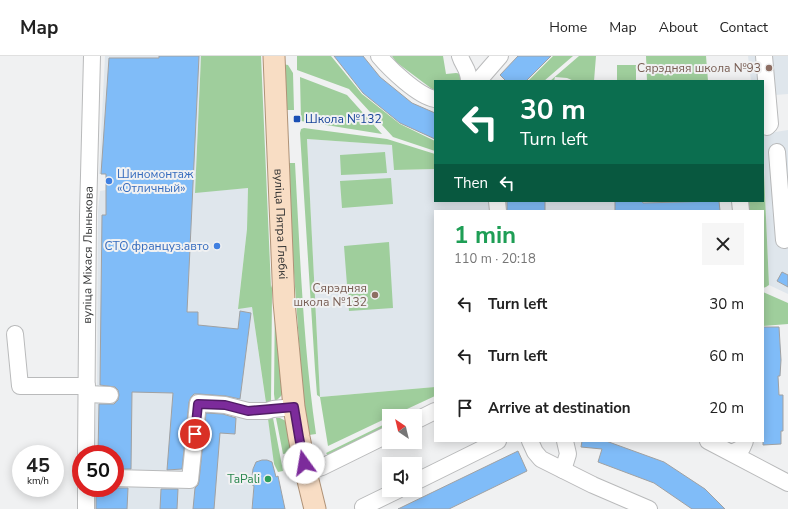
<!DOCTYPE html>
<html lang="en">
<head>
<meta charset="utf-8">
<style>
  body { margin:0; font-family:"Nunito Sans",sans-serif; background:#f6f6f6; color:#222; height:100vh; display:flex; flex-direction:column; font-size:15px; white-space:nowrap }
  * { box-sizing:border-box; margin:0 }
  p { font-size:13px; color:#767676 }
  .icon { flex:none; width:22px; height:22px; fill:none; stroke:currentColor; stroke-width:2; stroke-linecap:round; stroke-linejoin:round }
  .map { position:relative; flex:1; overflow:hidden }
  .side { position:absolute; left:434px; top:154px; width:330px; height:232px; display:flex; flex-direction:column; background:#fff; border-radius:0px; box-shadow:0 2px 10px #0003 }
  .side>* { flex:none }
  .guide { position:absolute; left:434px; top:24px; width:330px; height:122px; border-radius:0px; box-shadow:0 2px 10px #0003; background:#0b6e4f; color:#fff; overflow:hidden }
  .needle { width:26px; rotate:325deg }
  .tools { position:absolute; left:382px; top:353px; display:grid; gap:8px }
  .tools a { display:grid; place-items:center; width:40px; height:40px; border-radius:0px; background:#fff; box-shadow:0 2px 10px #0003; font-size:20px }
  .speed { position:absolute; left:12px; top:389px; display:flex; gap:8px; font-size:20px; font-weight:700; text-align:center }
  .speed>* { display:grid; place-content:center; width:52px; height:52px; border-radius:50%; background:#fff; box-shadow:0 2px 10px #0003; line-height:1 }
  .speed small { font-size:10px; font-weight:400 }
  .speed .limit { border:6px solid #d22; background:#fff; color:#111 }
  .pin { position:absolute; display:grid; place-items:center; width:34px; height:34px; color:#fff; margin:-17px; border:2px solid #fff; border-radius:50%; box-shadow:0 1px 4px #0007 }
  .me { position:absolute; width:44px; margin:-22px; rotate:347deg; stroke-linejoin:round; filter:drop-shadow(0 0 3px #0008) }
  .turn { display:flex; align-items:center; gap:14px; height:84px; padding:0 20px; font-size:18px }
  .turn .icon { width:52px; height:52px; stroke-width:2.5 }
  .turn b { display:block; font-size:28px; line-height:34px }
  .then { display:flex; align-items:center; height:38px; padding:0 20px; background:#0003; gap:8px; font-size:15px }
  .round { display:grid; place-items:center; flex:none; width:42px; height:42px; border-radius:0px; background:#f6f6f6 }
  .overview { display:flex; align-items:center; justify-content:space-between; height:68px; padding:0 20px }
  h1 { font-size:24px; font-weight:700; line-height:30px; color:#1e9e55 }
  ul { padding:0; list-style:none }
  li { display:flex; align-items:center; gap:12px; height:52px; padding:0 20px }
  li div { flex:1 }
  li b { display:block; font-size:15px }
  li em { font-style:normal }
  header { display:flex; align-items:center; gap:24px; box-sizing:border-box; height:56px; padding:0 20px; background:#fff; border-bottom:1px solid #e0e0e0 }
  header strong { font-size:19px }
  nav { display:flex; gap:22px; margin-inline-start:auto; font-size:14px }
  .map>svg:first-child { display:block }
  .built { fill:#dfe6ec }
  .green { fill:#9fce9c }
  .building { fill:#80bcf8; stroke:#a0a1a2 }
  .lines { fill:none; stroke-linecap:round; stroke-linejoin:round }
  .minor-casing { stroke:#b9babb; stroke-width:18 }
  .major-casing { stroke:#af9277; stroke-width:23 }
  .minor { stroke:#fff; stroke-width:16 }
  .major { stroke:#f8ddc4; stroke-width:21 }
  .route-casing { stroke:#511c65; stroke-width:10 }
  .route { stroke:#7c2b9b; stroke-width:7 }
  .education-dot { fill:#8d6e63; stroke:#f0f1f2; stroke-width:1.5 }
  .transit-dot { fill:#1a4fb4; stroke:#f0f1f2; stroke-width:1.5 }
  .shop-dot { fill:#3f7fe0; stroke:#f0f1f2; stroke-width:1.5 }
  .leisure-dot { fill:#2e9e5b; stroke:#f0f1f2; stroke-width:1.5 }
  .labels { text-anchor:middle; stroke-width:4; stroke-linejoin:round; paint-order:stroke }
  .education-label { font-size:12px; fill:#785e54; stroke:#f0f1f2; text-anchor:end }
  .transit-label { font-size:12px; fill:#164399; stroke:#f0f1f2; text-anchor:start }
  .shop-label { font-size:12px; fill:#366cbe; stroke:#f0f1f2; text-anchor:start }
  .street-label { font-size:12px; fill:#303131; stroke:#f0f1f2 }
  .leisure-label { font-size:12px; fill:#27864d; stroke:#f0f1f2; text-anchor:end }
</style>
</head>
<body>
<header>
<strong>Map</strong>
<nav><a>Home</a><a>Map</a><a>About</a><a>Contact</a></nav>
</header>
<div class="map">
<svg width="788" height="453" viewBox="0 0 788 453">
  <rect width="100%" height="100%" fill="#f0f1f2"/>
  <!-- built -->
  <path class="built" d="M105,0H201L195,136L248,132L247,173L238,252L252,251L274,404L272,407L267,404H262L253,413L251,428L254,430L251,453H93V432H115V398H94L97,334L98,155L100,135L106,134V118H99Z
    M748,0H788V38L763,40V25H751Z
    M788,74V238L769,229L763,81L769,77Z
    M307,83L393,89L394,114L435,113V145H719L720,155H435V331L320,341Z"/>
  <!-- green -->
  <path class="green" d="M201,0H261L271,232L272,229V239L271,346L266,347L252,251L238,253L247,173L248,132L195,137Z
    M297,0H331L362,38L400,68L435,85V95L393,81L349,33L297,14Z
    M392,0H443L446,18L456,17L462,18L464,25H435V34L432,33L396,6Z
    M553,0H573L544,25H528Z
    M579,0H596L594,25H574L567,22L555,21L554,25H550Z
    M646,0H706L708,25H647Z
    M282,8L288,9L293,17L294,54H284Z
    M617,9H636V25H617Z
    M300,21L347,39L382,78L301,65Z
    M304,72L387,83L435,98V113L394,114L392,89L307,83L320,341L435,331V340L392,360H389V361L328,390L320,341L317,339L315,313L300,77L301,73Z
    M763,94L769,229L766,231L763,232V155H748V145H763Z
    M385,96L387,117L341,119L340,99Z
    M286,107H295C300,197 303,288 316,378L309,379L303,340Z
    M391,122L393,148L342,152L340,125Z
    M389,186L393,252L349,255L344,190Z
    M763,236L788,247V268L763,270Z
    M275,240L283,337L281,340L275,346L274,338Z
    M273,362L283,415L278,416L274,408L268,363Z
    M276,362H280L286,365L293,396L283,398Z
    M389,366V372L329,401L326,397Z"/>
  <!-- building -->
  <path class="building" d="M159,0H199L187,256H198V269L238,273L240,255L251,257L240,343L226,340L199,338H194L191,341L189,346L182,413L167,414L173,337L132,336L131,413H115V398H98L99,348H114L118,344L119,339L118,334L115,331L100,329L102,159H106V118H101L109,2H159Z
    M334,0H363L380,21L412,47L435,57V83L400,67L363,37Z
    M518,0H551L526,25H506L500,19Z
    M507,145H545V155H507Z
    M615,145H642L643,147L719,145L720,155H615Z
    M782,216L788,219V231L777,225Z
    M763,271H779L781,304L780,320H778L779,339H783V375H781V388L763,389Z
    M206,357L223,358L236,362L235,378L220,377L214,453H193L195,432L198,429L199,425Z
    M582,385H606L664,406L705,433L725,453H692L654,427L598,406L602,393L581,391Z
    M518,395L527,415L449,453H398Z
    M262,404H267L272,406L276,421L278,420L285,453H252L254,430L251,428L253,413L256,406Z
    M96,432H128L127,453H96Z
    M161,433H178L177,453H160Z"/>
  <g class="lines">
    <defs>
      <g id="minor">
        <path d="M379,0C390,13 418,40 435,43"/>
        <path d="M460,0C463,10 469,13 469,25"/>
        <path d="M764,0L770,68L767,71"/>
        <path d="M477,25L480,23L500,0"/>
        <path d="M777,96L784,184L788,183"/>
        <path d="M497,145L498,155"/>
        <path d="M740,145L741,155"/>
        <path d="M15,278L20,330H87"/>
        <path d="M87,338L110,339"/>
        <path d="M415,365L435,355"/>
        <path d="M530,385L535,396L541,403L593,429L649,453"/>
        <path d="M708,385L788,427"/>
        <path d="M732,397L742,392L745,385"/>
        <path id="s1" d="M86,398L88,159L92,0"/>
        <path d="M563,414L568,398L565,385"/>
        <path d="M306,416L322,411L389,378"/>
        <path d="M115,422L190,424L198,347L225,349L248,355H267L273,353L294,351"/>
        <path d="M415,426L498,385"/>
        <path d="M86,432V453"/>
        <path d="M363,451L398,434"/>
      </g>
      <g id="major">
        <path id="s2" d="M274,0L284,246L294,351L299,381L306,416L315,453"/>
      </g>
    </defs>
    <!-- minor casing -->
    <use href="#minor" class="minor-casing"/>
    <!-- major casing -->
    <use href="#major" class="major-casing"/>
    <!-- minor -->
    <use href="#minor" class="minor"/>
    <!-- major -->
    <use href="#major" class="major"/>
  </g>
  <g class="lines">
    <defs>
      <path id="route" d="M195,378L198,348L225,349L248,355L294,351L299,381L304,407"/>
    </defs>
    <!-- route casing -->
    <use href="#route" class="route-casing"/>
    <!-- route -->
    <use href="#route" class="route"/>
  </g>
  <!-- markers -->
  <g class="education-dot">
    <circle cx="769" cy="12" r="4"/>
    <circle cx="375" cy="239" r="4"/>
  </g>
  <rect class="transit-dot" x="293" y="59" width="8" height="8" rx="2"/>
  <g class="shop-dot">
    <circle cx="109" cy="125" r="4"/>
    <circle cx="217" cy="190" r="4"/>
  </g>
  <circle class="leisure-dot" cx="268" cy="423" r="4"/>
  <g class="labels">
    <!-- education labels -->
    <g class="education-label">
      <text x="761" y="16">Сярэдняя школа №93</text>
      <text x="367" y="236">Сярэдняя<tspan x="367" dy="14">школа №132</tspan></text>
    </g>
    <!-- transit labels -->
    <g class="transit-label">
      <text x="305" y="67">Школа №132</text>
    </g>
    <!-- shop labels -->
    <g class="shop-label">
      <text x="117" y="122">Шиномонтаж<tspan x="117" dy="14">«Отличный»</tspan></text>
      <text x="209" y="194" text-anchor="end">СТО француз.авто</text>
    </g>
    <!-- street labels -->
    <g class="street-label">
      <text dy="4" stroke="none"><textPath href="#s2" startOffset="168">вуліца Пятра Глебкі</textPath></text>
      <text dy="4" stroke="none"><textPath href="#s1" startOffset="199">вуліца Міхася Лынькова</textPath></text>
    </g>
    <!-- leisure labels -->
    <g class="leisure-label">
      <text x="260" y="427">TaPali</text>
    </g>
  </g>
</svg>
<div class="tools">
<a><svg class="needle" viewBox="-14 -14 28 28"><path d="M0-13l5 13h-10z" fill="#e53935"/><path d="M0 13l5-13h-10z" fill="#767676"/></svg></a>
<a><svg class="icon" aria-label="sound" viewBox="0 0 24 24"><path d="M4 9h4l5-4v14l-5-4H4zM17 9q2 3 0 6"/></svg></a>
</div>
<div class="speed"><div>45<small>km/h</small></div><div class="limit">50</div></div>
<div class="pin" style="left:195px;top:378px;background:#d93025"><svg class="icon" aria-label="arrive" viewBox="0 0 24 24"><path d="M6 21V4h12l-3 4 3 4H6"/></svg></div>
<svg class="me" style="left:304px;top:407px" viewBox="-20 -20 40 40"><circle r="19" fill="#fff"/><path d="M0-13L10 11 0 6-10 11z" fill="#7c2b9b"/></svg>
<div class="guide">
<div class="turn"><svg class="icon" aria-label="left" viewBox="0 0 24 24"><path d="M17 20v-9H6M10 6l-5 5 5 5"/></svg><div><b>30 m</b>Turn left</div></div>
<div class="then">Then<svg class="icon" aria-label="left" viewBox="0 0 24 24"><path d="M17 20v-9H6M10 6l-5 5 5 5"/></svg></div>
</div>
<section class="side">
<div class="overview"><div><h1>1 min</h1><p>110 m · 20:18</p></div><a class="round"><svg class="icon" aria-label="close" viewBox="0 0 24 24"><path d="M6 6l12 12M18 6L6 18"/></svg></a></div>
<ul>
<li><svg class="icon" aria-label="left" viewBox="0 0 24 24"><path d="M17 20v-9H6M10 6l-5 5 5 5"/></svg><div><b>Turn left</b></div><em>30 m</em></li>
<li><svg class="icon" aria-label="left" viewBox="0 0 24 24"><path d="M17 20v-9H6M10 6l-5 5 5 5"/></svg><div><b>Turn left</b></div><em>60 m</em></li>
<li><svg class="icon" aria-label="arrive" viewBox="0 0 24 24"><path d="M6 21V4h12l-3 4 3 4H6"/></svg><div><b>Arrive at destination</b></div><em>20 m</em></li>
</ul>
</section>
</div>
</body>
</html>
